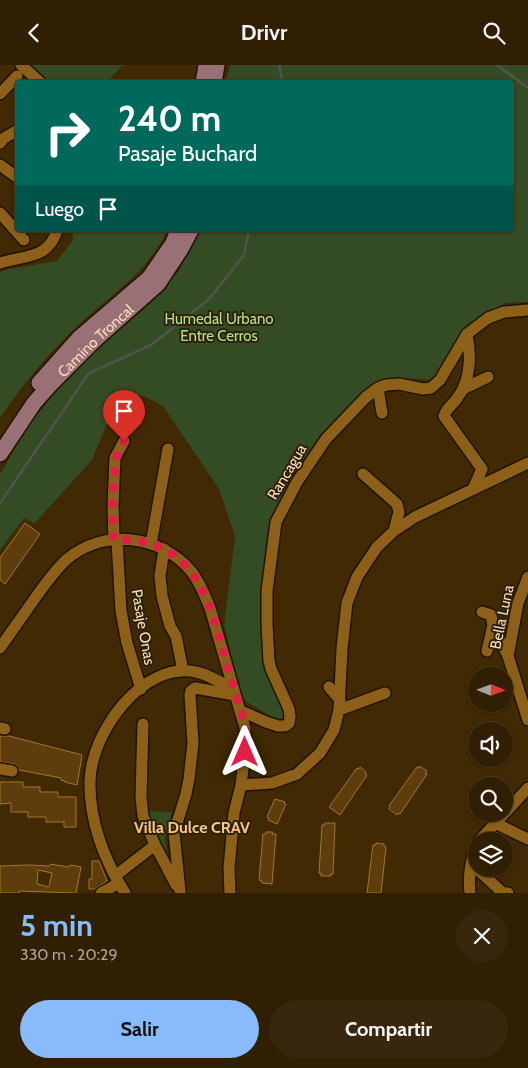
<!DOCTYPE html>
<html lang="es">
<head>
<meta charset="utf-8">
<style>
  body { margin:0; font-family:Cabin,sans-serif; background:#38270c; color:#f1f3f6; height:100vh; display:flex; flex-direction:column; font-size:19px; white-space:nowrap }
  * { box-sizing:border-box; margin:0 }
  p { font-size:16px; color:#a8a299 }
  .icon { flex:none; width:28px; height:28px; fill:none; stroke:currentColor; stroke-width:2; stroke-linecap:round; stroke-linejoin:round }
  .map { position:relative; height:828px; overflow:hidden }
  .panel { display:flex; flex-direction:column; background:#301f02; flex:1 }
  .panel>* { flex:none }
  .banner { position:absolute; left:15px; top:15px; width:499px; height:152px; border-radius:5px; box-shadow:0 1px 4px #0004,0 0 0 1px #4b3d24; background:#00695c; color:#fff; overflow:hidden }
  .needle { width:32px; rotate:91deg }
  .tools { position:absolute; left:468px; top:602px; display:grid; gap:10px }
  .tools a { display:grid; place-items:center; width:45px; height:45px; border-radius:50%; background:#301f02; box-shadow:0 1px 4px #0004,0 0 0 1px #4b3d24; font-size:25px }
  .pin { position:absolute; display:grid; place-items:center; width:42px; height:42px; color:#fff; margin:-51px -21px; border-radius:50% 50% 50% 0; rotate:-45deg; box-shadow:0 0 5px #0007 }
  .pin .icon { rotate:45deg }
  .me { position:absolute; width:55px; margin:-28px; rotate:0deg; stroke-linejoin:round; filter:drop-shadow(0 0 4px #0008) }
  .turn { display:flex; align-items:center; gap:18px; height:105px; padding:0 20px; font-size:22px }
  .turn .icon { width:65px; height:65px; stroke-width:2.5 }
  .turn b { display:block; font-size:35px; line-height:42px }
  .then { display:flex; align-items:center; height:48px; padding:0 20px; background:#0003; gap:10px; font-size:19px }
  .round { display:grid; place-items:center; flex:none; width:52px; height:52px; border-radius:26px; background:#38270c }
  .head { display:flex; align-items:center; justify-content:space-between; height:85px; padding:0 20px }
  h1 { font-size:30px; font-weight:700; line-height:38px; color:#87bbfb }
  .action { display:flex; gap:10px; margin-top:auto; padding:10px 20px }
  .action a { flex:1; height:58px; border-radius:30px; background:#87bbfb; color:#111; font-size:20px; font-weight:700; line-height:58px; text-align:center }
  .action a+a { background:#38270c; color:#f1f3f6 }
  header { display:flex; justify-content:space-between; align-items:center; height:65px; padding:0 20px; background:#301f02; font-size:22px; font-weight:700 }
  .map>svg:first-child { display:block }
  .green { fill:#334c23 }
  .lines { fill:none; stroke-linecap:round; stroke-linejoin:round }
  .stream { stroke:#515249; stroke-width:2.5 }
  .building { fill:#5c3d0b; stroke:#a37532; fill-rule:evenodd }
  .minor-casing { stroke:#211301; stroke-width:14 }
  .major-casing { stroke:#211301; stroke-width:18 }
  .minor { stroke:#8c6018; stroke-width:11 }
  .major { stroke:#9a7077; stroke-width:15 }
  .route { stroke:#e11d48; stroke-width:9; stroke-dasharray:0 16.2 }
  .labels { text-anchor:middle; stroke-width:4; stroke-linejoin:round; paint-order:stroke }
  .park-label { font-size:15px; fill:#afe38e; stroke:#30210c }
  .street-label { font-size:15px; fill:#f8dfbf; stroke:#30210c }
  .neighbourhood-label { font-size:16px; font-weight:bold; fill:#f7c683; stroke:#30210c }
</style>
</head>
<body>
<header><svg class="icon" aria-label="back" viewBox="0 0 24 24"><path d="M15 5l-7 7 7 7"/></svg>Drivr<svg class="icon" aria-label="search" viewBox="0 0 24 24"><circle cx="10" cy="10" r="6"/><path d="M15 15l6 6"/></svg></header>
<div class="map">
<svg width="528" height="828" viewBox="0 0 528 828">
  <rect width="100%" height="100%" fill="#402903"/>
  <!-- green -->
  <path class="green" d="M29,0H126L122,1L106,18L45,17L36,4Z
    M230,0H528V237L505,238L467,266L436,315L400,313L379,316L312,382L272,453L269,601L287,652L284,656C276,656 253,640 243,635L224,560L235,471L219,424L163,341L146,332L135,330H127L115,340L92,395L35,458L24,453L0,485V409L32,355L84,295L143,245L179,206L199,165H511V18L226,17Z
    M72,165H167C151,203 115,227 85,254C53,283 24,317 0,353V207L9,204L57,196L73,175Z
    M143,746L172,747L165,772L169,809Z"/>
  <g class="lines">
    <!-- stream -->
    <path class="stream" d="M279,0L283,18
      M497,0L528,23
      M0,438L89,308L151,280L209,234L244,190L249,165"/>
  </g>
  <!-- building -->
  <path class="building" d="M25,458L40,469L5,519L0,515V493Z
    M0,671H9L82,690L77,720L65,717V716L61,715V713L19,705L17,701L14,699L0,697Z
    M420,701L427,706L425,708L427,709L400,749L398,748L397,750L389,744L390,742L389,741L417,702L419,703Z
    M360,702L366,707L365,709L367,710L340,750L329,742L357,703L359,704Z
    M0,717H23V722H40V727H58V732H76V762H64V757H46V752H28V747H11V738L0,739Z
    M275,734L285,737L284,738L286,739L277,759L268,755L269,753L267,752Z
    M325,758H335L333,809H331V811H321V808H319L322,760H325Z
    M266,767H273L272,769H276L272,819L262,818V816L259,815L263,769H266Z
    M376,778L384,779V781L386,782L381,828H367L373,780H376Z
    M92,796H99L107,816L95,824H89V814H92Z
    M50,799L69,802L70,800L81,802L76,828L19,826V828H0V801L28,800L50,801ZM38,805L52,808L49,822L37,819Z"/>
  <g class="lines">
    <defs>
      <path id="minor" d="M21,0L41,18
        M0,29L17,11
        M0,78L4,73L18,65
        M0,100L18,113
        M0,148L24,175
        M0,198C25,190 49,194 57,165
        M467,269C471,289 471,315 458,332C454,339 446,343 444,351L482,404L473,424
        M378,323L382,348
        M463,324L488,312
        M363,409L397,439L399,447L394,466
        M114,475L113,441L115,393L124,376
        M117,475L121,546L127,578L141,624
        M151,479L168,384
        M164,484L160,511L162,531L170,561L176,571L183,606
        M528,512L518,538L508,591L528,655
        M482,547L491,550L493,560L508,591
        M0,583C11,567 22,552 33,536C43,522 54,506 67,494C105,463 160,470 191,506C200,517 205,531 210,543L245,663V687L241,720L234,748L229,803L230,828
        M487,586L493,560
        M329,622L340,635
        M339,645L385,628
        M241,646L266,657L278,661H285L289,658L290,652L289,644L271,604L269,596L267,559V526L276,457L297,417L326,374L366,332L378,323L386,320L399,319L423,324L431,323L440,315L467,269L488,253L504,247L528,245
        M143,659L141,732L143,751L155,780L176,820
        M0,663L5,664
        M0,704L12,706
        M241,720L272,718L297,709L320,688L334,665L339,645L342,583L347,538L357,512L377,482L394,466L415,452L528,398
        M495,758L528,774
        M479,776L528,723
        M477,804L503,828H508
        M115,811L155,780
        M180,826L174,768L186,729L189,714L193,678L190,630L191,626L195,623L235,630
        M101,828L119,818
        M125,828C104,795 89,755 90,716C91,668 142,596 196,607C210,610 222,618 234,625
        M470,828C468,811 470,797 476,782"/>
      <g id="major">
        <path d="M203,18L206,0"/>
        <path d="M214,18L217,0"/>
        <path d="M39,318L79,273L149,213L173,178L178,165"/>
        <path id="s1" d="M0,389L34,338L50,320L95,275L158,219L181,184L191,165"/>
      </g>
    </defs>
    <!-- minor casing -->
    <use href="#minor" class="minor-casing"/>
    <!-- major casing -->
    <use href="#major" class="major-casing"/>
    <!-- minor -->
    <use href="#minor" class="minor"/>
    <!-- major -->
    <use href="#major" class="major"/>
  </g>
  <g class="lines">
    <!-- route -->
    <path class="route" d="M124,376L116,393L112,441L114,475C195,470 211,539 227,601C232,619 243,646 245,664C246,672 245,680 245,687"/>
  </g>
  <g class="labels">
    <!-- park labels -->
    <g class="park-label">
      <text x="219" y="259">Humedal Urbano<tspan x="219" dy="17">Entre Cerros</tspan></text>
    </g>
    <!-- street labels -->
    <g class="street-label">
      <text dy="5" stroke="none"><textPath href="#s1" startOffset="149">Camino Troncal</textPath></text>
      <text transform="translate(287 407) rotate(-59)" y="5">Rancagua</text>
      <text transform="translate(502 552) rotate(-78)" y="5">Bella Luna</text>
      <text transform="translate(143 562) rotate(80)" y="5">Pasaje Onas</text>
    </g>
    <!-- neighbourhood labels -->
    <g class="neighbourhood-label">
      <text x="192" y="768">Villa Dulce CRAV</text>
    </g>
  </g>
</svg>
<div class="tools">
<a><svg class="needle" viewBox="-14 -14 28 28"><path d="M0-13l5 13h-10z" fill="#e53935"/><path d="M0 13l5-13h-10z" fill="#a8a299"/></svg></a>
<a><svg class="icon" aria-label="sound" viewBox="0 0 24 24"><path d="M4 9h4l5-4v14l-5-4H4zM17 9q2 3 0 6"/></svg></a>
<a><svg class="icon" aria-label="search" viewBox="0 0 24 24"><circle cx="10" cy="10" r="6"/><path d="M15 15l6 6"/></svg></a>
<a><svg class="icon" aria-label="layers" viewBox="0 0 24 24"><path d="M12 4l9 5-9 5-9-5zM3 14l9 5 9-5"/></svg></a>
</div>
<div class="pin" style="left:124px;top:376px;background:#d93025"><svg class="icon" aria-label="arrive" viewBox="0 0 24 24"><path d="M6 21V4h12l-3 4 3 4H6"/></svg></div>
<svg class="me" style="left:245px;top:687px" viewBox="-20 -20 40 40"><path d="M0-17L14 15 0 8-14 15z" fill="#e11d48" stroke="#fff" stroke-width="4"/></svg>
<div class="banner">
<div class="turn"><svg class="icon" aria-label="right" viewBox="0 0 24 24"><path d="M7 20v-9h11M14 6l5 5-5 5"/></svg><div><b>240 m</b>Pasaje Buchard</div></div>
<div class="then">Luego<svg class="icon" aria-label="arrive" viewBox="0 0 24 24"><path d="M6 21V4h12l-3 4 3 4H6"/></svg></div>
</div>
</div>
<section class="panel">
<div class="head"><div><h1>5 min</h1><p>330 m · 20:29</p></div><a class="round"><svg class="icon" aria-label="close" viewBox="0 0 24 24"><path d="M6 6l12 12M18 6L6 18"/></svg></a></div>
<div class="action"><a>Salir</a><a>Compartir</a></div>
</section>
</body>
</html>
